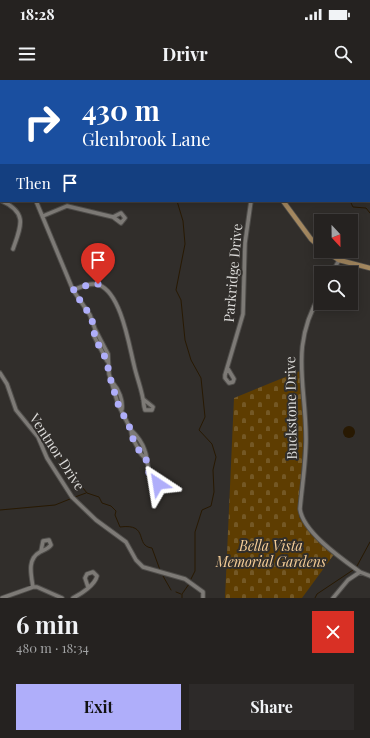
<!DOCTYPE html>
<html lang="en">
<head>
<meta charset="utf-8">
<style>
  body { margin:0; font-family:"Playfair Display",serif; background:#2d2a29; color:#f1f3f6; height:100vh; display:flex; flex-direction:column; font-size:15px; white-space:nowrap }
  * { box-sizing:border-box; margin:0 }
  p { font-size:13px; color:#a3a4a5 }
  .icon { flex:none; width:22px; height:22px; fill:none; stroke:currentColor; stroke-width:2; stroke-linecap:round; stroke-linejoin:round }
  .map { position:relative; height:518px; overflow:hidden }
  .panel { display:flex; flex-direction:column; background:#252220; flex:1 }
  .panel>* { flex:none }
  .hud { position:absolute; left:0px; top:0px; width:370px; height:122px; box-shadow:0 2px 10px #0003,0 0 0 1px #423f3e; background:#1a4fa0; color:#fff; overflow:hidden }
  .needle { width:26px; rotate:158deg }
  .fabs { position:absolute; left:314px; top:134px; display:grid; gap:8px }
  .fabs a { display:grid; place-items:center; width:44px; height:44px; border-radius:0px; background:#252220; box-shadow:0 2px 10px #0003,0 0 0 1px #423f3e; font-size:20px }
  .pin { position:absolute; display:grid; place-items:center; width:34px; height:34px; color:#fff; margin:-41px -17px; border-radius:50% 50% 50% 0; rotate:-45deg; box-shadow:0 0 4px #0007 }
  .pin .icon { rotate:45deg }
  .me { position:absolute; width:44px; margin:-22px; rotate:327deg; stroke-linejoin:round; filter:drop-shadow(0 0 3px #0008) }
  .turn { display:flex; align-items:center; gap:14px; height:84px; padding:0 16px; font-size:18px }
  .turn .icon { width:52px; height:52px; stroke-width:2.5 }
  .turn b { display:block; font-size:28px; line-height:34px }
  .then { display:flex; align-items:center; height:38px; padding:0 16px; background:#0003; gap:8px; font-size:15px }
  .round { display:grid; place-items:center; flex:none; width:42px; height:42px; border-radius:0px; background:#2d2a29 }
  .overview { display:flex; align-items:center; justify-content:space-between; height:68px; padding:0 16px }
  h1 { font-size:24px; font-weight:700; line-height:30px }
  .primary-button { display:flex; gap:8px; margin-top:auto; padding:8px 16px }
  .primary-button a { flex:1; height:46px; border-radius:0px; background:#afaefa; color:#111; font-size:16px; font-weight:700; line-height:46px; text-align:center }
  .primary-button a+a { background:#2d2a29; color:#f1f3f6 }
  .status { display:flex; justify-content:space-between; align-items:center; height:28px; padding:0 20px; background:#252220; direction:ltr }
  .status svg { height:11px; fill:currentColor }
  header { display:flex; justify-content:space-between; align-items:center; height:52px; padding:0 16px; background:#252220; font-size:18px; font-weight:700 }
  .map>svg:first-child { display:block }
  .cemetery { fill:url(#cemetery-stones) }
  .water { fill:#281902 }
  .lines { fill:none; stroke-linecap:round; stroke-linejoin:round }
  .stream { stroke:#281902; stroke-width:1 }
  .minor-casing { stroke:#4f4d4a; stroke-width:5.5 }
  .major-casing { stroke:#4f4d4a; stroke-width:6 }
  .minor { stroke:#7d7a76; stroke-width:3.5 }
  .major { stroke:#a48860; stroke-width:4.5 }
  .route { stroke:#afaefa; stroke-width:7; stroke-dasharray:0 12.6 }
  .labels { text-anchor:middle; stroke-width:4; stroke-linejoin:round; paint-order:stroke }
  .street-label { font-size:14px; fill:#dbdad8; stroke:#312e2b }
  .park-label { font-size:14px; font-style:italic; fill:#f5cd97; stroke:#312e2b }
</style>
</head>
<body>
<div class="status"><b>18:28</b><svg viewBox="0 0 49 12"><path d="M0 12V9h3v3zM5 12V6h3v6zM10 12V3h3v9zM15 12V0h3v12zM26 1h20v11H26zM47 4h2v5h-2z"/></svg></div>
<header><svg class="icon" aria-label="menu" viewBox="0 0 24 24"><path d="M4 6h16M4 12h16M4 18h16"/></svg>Drivr<svg class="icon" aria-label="search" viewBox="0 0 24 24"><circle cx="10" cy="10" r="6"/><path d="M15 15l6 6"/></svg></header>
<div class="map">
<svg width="370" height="518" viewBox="0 0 370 518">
  <defs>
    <pattern id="cemetery-stones" width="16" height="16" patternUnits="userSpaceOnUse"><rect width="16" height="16" fill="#5e3d01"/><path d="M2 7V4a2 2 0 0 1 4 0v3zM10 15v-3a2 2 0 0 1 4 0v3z" fill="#745825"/></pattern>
  </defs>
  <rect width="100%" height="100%" fill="#312e2b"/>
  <!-- cemetery -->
  <path class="cemetery" d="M300,291L304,349L299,437L306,447L335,473L302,518H225L234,318Z"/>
  <!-- water -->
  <path class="water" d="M343 352a6 6 0 1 1 12 0a6 6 0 1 1-12 0Z"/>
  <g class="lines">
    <!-- stream -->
    <path class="stream" d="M169,0L170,1
      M296,0V1
      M177,121L183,141L185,164L176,210L181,220L185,260L191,280L201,298L205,337L199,350L212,364L216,377L213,390L214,412L211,426L202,430L195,452V491L191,499
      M350,121L353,127L366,128L370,133
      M59,376L67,396L72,401L78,402L87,413L99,417L102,423L111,426L116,431L115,435L120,447C150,443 134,466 152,468L160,490
      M75,417L86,413
      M0,430L55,425L70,419
      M357,486L370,462
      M163,496L171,510
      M176,512L181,514
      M182,518V514L189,504
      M315,518L317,514L353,490"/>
    <defs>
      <path id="minor" d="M15,0V1
        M0,17L1,20
        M2,121C28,133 21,146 13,169
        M36,121L73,210L90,235L95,249L94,256L107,281
        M43,136L67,126L113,137L121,143L125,138L121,133L113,137
        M332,193L339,180
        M73,210C81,207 91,202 99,205C121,213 129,265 134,285C137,299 143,312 144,326L145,330H152L153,327L143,319
        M321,213C289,267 306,302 306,359C306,382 302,406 300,429C303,452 342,479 360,492
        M95,249L108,274L109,294L118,324L131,350L132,357L141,374L146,379
        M228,289L234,299L233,302L229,303L225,298V295L243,234L245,163L251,121
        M0,293L7,304L16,330L38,357L47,378L72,417L96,440L126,462L136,480L143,487L185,499L203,512V518
        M113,303C119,310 123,320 122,329
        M131,350C137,355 143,364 145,371C149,383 146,393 155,404L159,403L158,397L149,394
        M33,507C31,494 27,479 40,472C44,470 48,469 51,465L49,460L43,461L41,471
        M2,518L33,507H37L62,518
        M73,518C81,514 95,505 97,496L93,492L87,494L85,498L88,507
        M333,518L348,500L360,492L370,496"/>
      <path id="major" d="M197,0V1
        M283,121L311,159L321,168
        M325,171L339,180L370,188"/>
    </defs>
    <!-- minor casing -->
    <use href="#minor" class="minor-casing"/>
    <!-- major casing -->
    <use href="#major" class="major-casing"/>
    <!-- minor -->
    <use href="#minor" class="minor"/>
    <!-- major -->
    <use href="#major" class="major"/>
  </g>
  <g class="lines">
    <!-- route -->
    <path class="route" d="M98,204H91L73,210L90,235L95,249L94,256L107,281L109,294L118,324L131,350L132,357L141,374L146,379L149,394L155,404H158"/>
  </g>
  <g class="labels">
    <!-- street labels -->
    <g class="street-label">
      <text transform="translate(233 193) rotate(-85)" y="5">Parkridge Drive</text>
      <text transform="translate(291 328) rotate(-91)" y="5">Buckstone Drive</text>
      <text transform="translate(57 372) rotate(57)" y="5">Ventnor Drive</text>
    </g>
    <!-- park labels -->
    <g class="park-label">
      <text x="271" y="471">Bella Vista<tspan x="271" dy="16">Memorial Gardens</tspan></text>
    </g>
  </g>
</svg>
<div class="fabs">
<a><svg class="needle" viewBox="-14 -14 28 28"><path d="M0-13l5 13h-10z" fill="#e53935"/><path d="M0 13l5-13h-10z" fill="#a3a4a5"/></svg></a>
<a><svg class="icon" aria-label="search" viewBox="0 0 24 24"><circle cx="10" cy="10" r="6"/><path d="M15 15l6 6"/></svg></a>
</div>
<div class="pin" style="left:98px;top:204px;background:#d93025"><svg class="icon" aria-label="arrive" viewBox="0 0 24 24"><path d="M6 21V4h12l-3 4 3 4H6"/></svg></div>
<svg class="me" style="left:158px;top:404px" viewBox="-20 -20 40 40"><path d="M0-17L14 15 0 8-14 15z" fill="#afaefa" stroke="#fff" stroke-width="4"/></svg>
<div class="hud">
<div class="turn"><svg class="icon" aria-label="right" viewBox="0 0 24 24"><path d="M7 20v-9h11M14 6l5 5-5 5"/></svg><div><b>430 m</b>Glenbrook Lane</div></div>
<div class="then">Then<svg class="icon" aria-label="arrive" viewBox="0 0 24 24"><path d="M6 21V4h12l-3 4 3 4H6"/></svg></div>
</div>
</div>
<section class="panel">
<div class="overview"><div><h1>6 min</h1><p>480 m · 18:34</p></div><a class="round" style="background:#d93025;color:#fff"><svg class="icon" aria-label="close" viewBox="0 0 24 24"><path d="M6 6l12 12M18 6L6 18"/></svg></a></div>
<div class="primary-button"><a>Exit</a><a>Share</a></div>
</section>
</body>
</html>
